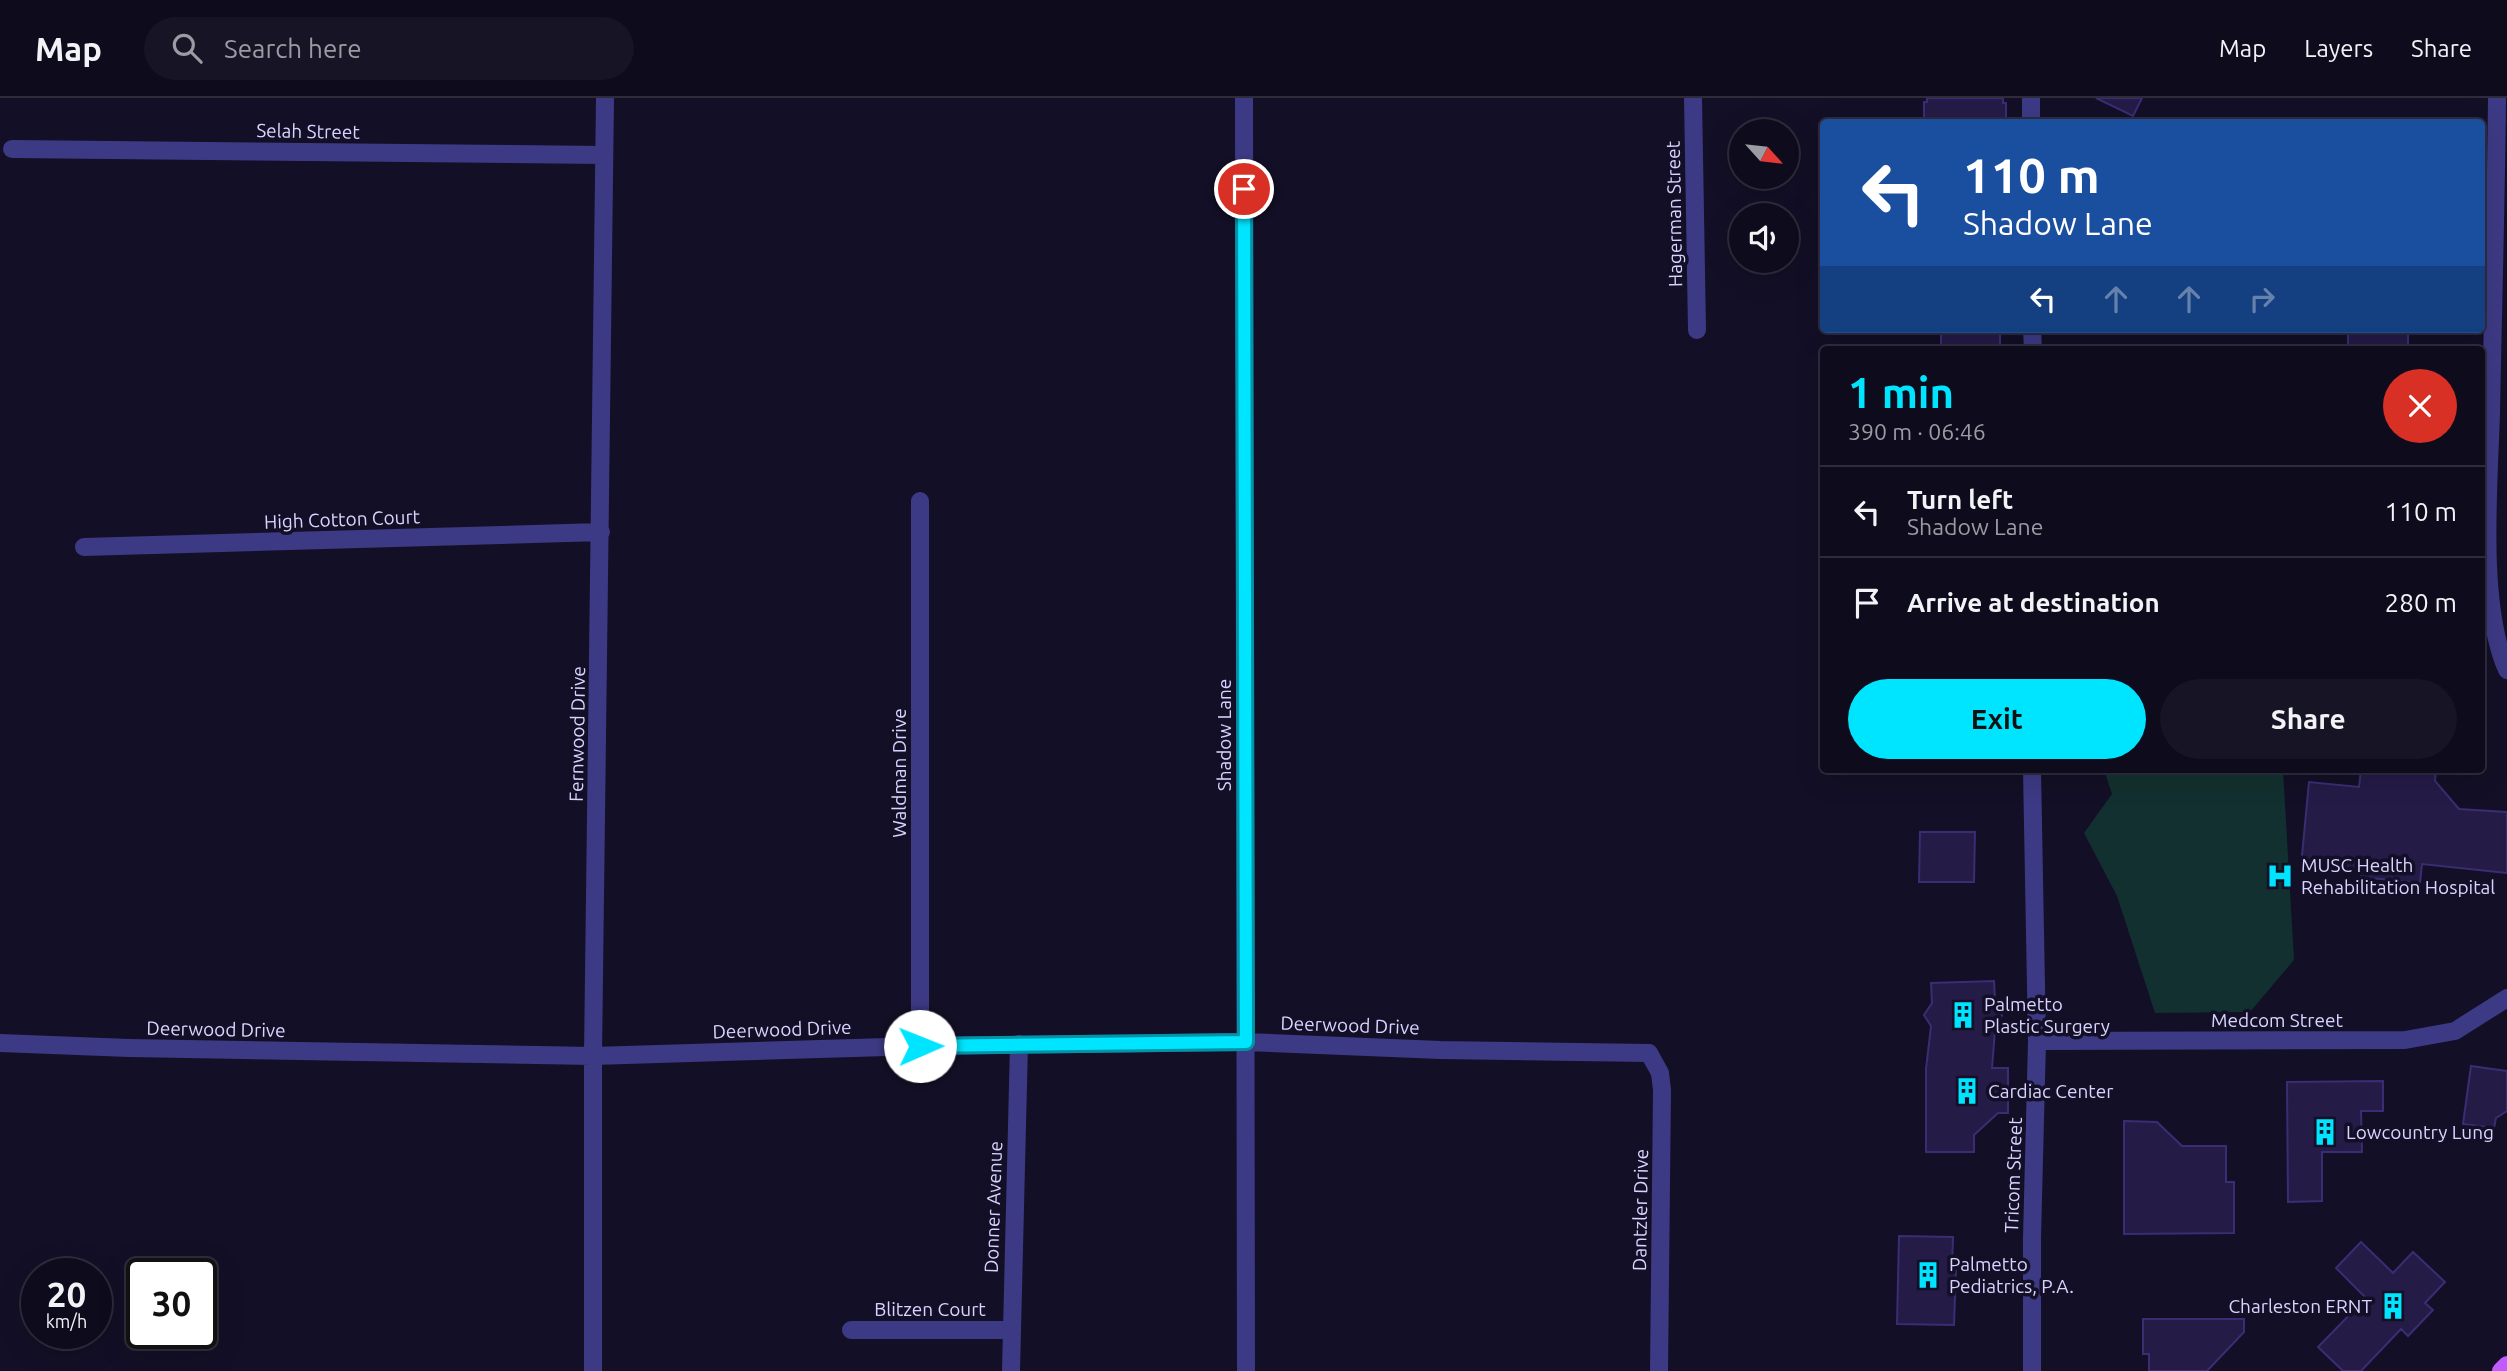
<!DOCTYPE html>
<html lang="en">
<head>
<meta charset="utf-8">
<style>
  body { margin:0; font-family:Ubuntu,sans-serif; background:#171425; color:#f1f3f6; height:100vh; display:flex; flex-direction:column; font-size:26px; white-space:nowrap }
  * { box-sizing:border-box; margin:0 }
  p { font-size:23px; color:#9b9ba3 }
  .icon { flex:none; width:38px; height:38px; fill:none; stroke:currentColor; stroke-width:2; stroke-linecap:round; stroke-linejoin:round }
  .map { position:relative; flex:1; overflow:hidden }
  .drawer { position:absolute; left:1820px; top:248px; width:665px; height:427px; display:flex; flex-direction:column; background:#0e0b1c; border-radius:7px; box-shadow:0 7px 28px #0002,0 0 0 2px #2e2b3b }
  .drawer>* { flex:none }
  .guide { position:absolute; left:1820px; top:21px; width:665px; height:214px; border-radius:7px; box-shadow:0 7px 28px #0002,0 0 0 2px #2e2b3b; background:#1a4fa0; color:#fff; overflow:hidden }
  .needle { width:46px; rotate:117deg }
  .controls { position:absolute; left:1729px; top:21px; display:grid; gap:14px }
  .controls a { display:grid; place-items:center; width:70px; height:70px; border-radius:50%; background:#0e0b1c; box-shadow:0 7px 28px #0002,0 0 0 2px #2e2b3b; font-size:35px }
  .speed { position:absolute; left:21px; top:1160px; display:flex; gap:14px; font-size:35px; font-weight:700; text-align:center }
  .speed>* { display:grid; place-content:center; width:91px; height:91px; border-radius:50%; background:#0e0b1c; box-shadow:0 7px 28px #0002,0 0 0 2px #2e2b3b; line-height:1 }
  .speed small { font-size:18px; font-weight:400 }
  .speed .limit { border:4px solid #111; border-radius:10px; background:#fff; color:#111 }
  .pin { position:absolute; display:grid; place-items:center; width:60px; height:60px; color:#fff; margin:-30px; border:4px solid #fff; border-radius:50%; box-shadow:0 2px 7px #0007 }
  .me { position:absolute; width:77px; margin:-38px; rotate:89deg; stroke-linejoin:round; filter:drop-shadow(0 0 5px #0008) }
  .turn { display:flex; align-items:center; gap:24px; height:147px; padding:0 28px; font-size:32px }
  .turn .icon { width:91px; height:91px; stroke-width:2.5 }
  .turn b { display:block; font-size:49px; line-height:60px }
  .lanes { display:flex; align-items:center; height:66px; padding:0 28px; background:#0003; justify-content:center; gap:35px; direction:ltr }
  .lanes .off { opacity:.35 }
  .round { display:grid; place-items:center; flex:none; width:74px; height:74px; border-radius:37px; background:#171425 }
  .overview { display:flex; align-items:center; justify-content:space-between; height:119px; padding:0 28px }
  h1 { font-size:42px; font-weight:700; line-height:52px; color:#00e5ff }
  .button { display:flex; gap:14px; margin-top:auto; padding:14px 28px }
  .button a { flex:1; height:80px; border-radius:42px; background:#00e5ff; color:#111; font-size:28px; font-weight:700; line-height:80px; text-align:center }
  .button a+a { background:#171425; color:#f1f3f6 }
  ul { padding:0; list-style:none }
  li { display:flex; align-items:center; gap:21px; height:91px; padding:0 28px; border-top:2px solid #2e2b3b }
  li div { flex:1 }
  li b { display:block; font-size:26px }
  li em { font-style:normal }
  header { display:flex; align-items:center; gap:42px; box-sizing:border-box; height:98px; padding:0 35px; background:#0e0b1c; border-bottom:2px solid #2e2b3b }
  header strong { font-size:33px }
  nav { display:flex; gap:38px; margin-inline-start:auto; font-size:24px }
  .search { width:490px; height:63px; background:#171425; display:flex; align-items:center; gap:18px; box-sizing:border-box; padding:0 24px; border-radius:38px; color:#9b9ba3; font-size:26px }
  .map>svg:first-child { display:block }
  .green { fill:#12302f }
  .building { fill:#241b47; stroke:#3b2d73; stroke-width:2 }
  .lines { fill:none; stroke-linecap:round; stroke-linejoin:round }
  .minor { stroke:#3d3a85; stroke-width:18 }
  .primary { stroke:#c25bff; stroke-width:18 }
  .route-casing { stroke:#0095a6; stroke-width:18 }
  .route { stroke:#00e5ff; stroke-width:12 }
  .labels { text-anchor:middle; stroke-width:7; stroke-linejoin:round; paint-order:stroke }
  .street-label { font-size:19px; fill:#d9d4ff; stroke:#130f26 }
  .poi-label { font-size:19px; fill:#d9d4ff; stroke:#130f26; text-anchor:start }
</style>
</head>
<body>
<header>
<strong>Map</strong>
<div class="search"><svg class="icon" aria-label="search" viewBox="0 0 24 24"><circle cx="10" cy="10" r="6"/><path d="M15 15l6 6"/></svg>Search here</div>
<nav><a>Map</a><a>Layers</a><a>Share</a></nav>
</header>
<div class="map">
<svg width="2507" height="1273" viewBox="0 0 2507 1273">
  <rect width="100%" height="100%" fill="#130f26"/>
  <!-- green -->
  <path class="green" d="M2104,672H2283L2294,862L2250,914L2155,915L2117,798L2084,735L2112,696Z"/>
  <!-- building -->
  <path class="building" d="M1927,0H2003V5H2006V24H1924V4H1927Z
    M2096,0H2142L2133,18Z
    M1941,231H2000V252H1941Z
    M2348,231H2408V252H2348Z
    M2361,672H2436L2435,683L2459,711L2507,714V775L2422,766L2420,785L2361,779V774L2301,768L2309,684L2359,689Z
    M1920,734H1975L1974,784H1919Z
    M1994,883L1995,902L2002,917L1995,932L1992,970H2008V1015H1998L1974,1037V1054H1926V971L1931,928L1924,917L1932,905L1931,885Z
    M2471,968L2507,973V1013L2496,1020L2494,1030L2463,1026Z
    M2383,983V1013H2361L2362,1054H2322V1103L2288,1104L2287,984Z
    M2124,1023L2157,1024L2182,1048H2226V1084H2234V1135L2124,1136Z
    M1899,1138L1953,1139L1952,1170H1956L1954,1227L1897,1226Z
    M2361,1144L2393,1175L2413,1154L2445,1184L2425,1205L2433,1212L2408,1238L2401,1231L2361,1273H2343L2318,1249L2366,1200L2336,1170Z
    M2143,1221H2244V1234L2207,1273H2149V1256H2143Z"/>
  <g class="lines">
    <!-- minor -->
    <path class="minor" d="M1244,0L1246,1273
      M1693,0L1697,232
      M2497,0C2496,105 2493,209 2491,314C2489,387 2478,506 2507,572
      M2031,24V0
      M12,51L604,57
      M2032,231L2033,252
      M920,403V948
      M84,449L601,434
      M2032,672L2037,943L2032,1140V1273
      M2037,943L2405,942L2455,933L2507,900
      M0,945L129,950L593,958L920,948L1246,944L1440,952L1649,955L1660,975L1662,992L1659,1273
      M851,1232H1010
      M593,1273V958L605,0
      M1011,1273L1019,946"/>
    <!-- primary -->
    <path class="primary" d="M2501,1273L2507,1267"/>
  </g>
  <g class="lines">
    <defs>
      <path id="route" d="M920,948L1246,944L1244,91"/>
    </defs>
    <!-- route casing -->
    <use href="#route" class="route-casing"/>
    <!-- route -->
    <use href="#route" class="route"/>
  </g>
  <!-- icons -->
  <defs>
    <symbol id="hospital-bare" viewBox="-9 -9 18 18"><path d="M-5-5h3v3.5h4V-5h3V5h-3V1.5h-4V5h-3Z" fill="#00e5ff" stroke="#130f26" stroke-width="2.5" paint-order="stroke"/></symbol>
    <symbol id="building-bare" viewBox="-9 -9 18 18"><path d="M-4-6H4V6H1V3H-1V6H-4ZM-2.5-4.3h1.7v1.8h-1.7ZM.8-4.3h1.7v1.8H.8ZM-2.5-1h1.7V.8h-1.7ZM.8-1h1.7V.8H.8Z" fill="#00e5ff" stroke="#130f26" stroke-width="2.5" paint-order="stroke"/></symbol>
  </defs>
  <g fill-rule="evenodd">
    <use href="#hospital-bare" x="2261" y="759" width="38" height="38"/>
    <use href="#building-bare" x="1944" y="898" width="38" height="38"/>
    <use href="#building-bare" x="1948" y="974" width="38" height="38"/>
    <use href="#building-bare" x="2306" y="1015" width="38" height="38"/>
    <use href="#building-bare" x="1909" y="1158" width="38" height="38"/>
    <use href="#building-bare" x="2374" y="1189" width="38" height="38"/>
  </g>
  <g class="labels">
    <!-- street labels -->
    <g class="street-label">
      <text transform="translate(308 33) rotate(1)" y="7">Selah Street</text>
      <text transform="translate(1674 116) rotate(-91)" y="7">Hagerman Street</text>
      <text transform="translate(342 421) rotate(-2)" y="7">High Cotton Court</text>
      <text transform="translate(577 636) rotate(-89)" y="7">Fernwood Drive</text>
      <text transform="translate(1224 637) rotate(-90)" y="7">Shadow Lane</text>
      <text transform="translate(899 675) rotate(-90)" y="7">Waldman Drive</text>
      <text x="2277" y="929">Medcom Street</text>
      <text transform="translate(1350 927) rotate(2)" y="7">Deerwood Drive</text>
      <text transform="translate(216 931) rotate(1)" y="7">Deerwood Drive</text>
      <text transform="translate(782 931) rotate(-2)" y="7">Deerwood Drive</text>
      <text transform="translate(2013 1077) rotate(-88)" y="7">Tricom Street</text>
      <text transform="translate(993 1109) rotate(-88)" y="7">Donner Avenue</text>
      <text transform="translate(1640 1112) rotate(-89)" y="7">Dantzler Drive</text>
      <text x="930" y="1218">Blitzen Court</text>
    </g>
    <!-- poi labels -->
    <g class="poi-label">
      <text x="2301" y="774">MUSC Health<tspan x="2301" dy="22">Rehabilitation Hospital</tspan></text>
      <text x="1984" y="913">Palmetto<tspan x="1984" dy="22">Plastic Surgery</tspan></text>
      <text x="1988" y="1000">Cardiac Center</text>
      <text x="2346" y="1041">Lowcountry Lung</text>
      <text x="1949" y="1173">Palmetto<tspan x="1949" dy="22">Pediatrics, P.A.</tspan></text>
      <text x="2372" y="1215" text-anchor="end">Charleston ERNT</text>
    </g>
  </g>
</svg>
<div class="controls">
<a><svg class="needle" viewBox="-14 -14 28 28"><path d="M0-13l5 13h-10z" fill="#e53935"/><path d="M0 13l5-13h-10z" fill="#9b9ba3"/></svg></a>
<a><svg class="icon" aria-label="sound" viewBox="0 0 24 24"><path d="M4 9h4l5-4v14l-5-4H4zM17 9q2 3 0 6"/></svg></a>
</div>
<div class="speed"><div>20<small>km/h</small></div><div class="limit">30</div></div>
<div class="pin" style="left:1244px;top:91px;background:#d93025"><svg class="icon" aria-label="arrive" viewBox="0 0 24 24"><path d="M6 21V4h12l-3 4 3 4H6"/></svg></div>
<svg class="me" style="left:920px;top:948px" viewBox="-20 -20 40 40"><circle r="19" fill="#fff"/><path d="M0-13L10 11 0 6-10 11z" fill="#00e5ff"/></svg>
<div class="guide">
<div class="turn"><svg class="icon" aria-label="left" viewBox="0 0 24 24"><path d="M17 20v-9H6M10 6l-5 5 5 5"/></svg><div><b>110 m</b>Shadow Lane</div></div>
<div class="lanes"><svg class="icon" aria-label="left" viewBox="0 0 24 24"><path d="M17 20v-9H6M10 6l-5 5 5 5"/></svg><svg class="icon off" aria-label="ahead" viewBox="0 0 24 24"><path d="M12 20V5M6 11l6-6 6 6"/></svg><svg class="icon off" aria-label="ahead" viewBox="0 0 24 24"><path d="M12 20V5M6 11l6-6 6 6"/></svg><svg class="icon off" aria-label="right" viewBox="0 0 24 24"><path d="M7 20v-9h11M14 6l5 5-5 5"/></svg></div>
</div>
<section class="drawer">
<div class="overview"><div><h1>1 min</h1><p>390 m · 06:46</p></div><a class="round" style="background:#d93025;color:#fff"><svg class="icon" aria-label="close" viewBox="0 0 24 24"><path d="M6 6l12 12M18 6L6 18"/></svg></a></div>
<ul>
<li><svg class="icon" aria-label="left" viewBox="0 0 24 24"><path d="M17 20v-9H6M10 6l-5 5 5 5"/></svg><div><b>Turn left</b><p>Shadow Lane</p></div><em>110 m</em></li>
<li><svg class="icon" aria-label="arrive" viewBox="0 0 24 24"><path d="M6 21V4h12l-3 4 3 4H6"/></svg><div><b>Arrive at destination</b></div><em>280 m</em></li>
</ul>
<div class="button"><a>Exit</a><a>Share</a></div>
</section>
</div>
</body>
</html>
